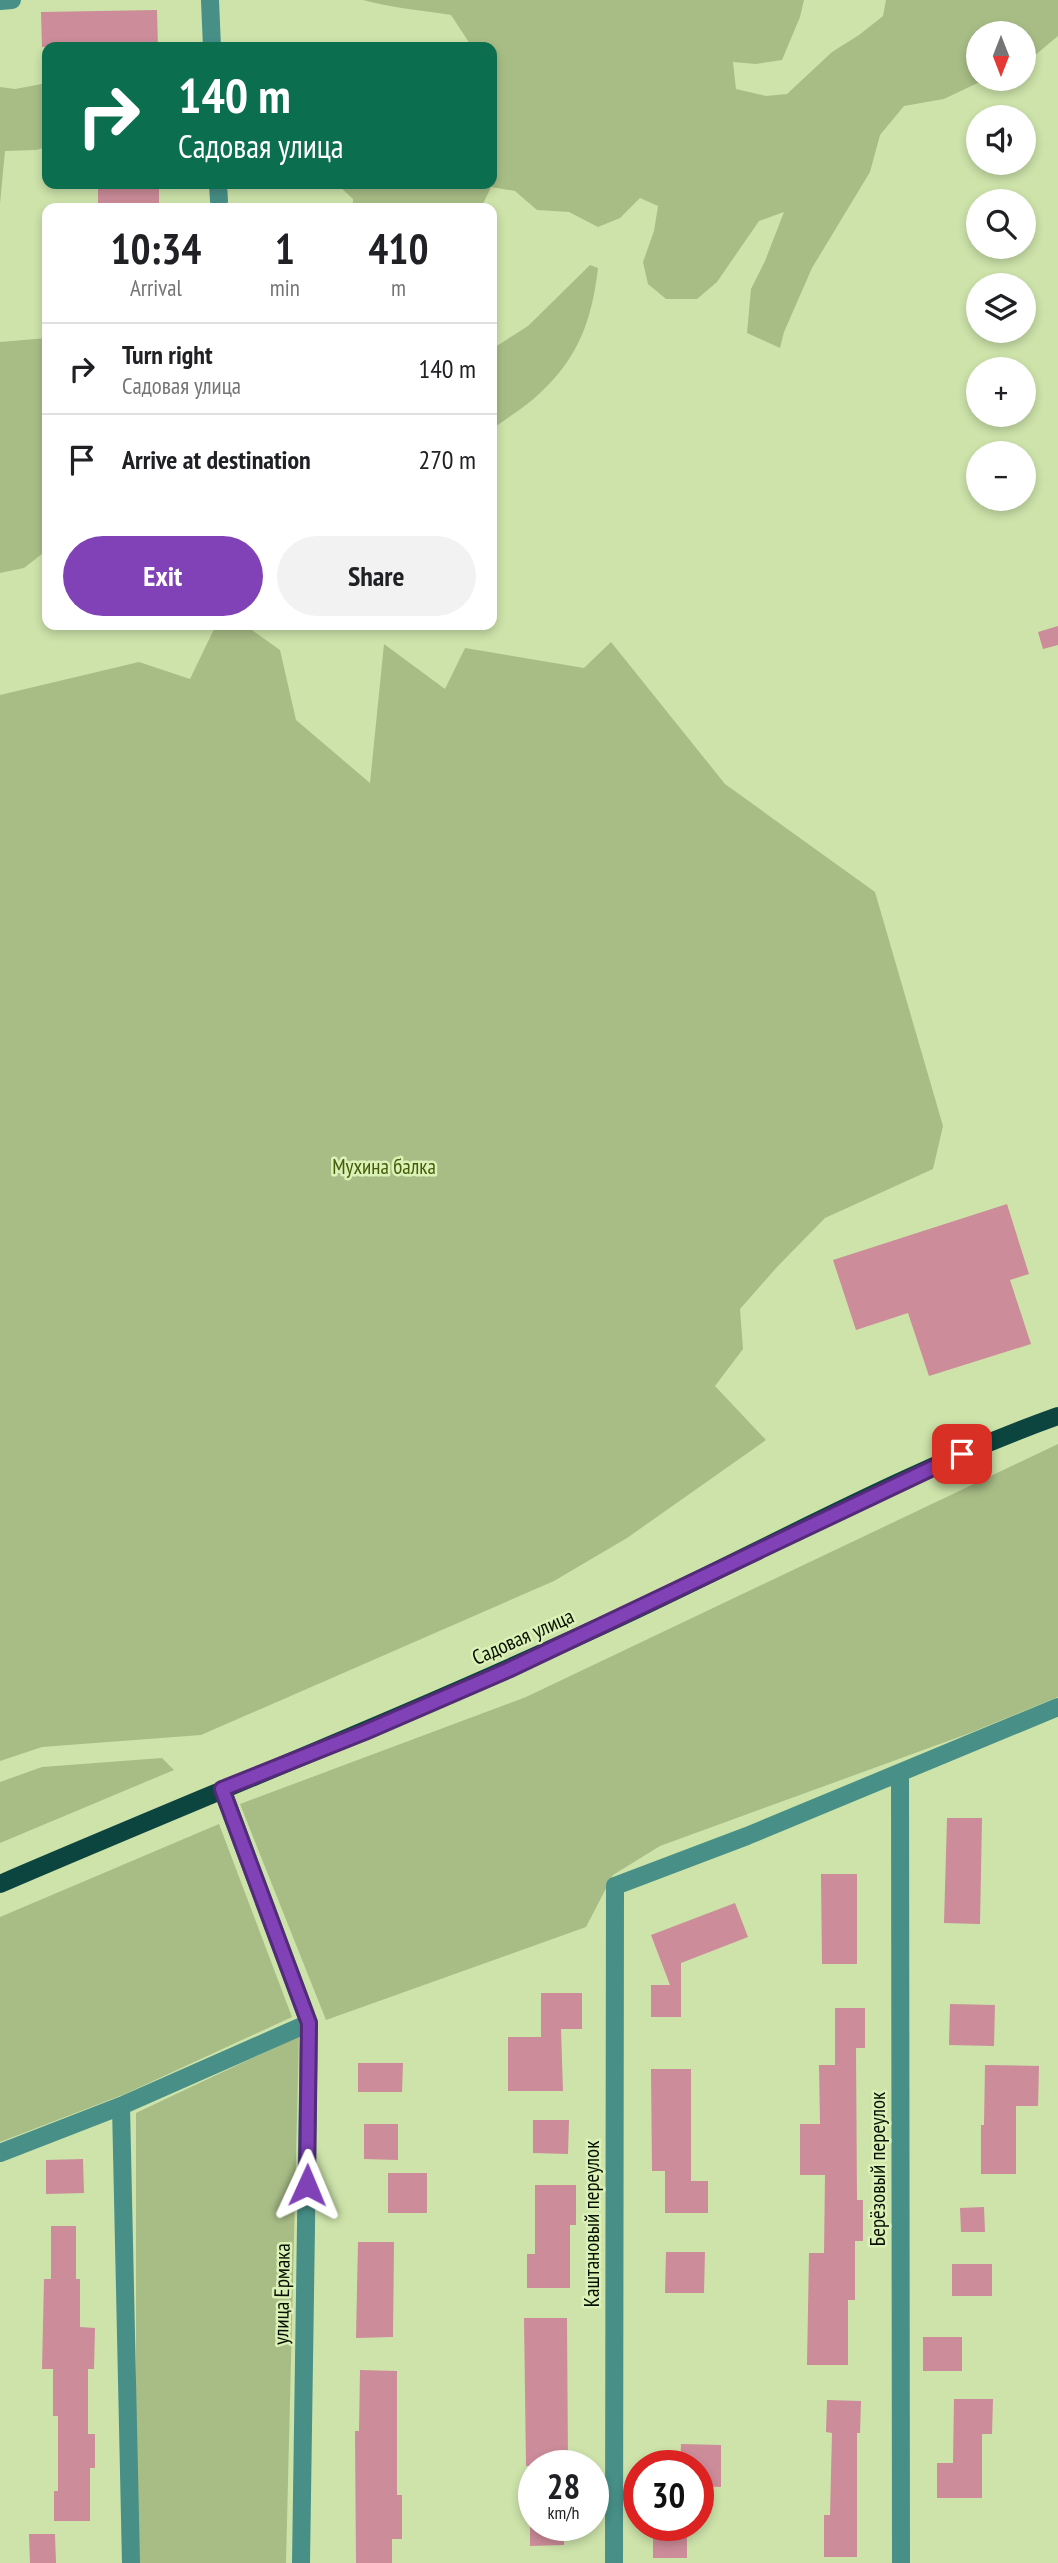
<!DOCTYPE html>
<html lang="en">
<head>
<meta charset="utf-8">
<style>
  body { margin:0; font-family:"PT Sans Narrow",sans-serif; background:#f2f2f2; color:#202124; height:100vh; display:flex; flex-direction:column; font-size:26px; white-space:nowrap }
  * { box-sizing:border-box; margin:0 }
  p { font-size:23px; color:#757577 }
  .icon { flex:none; width:38px; height:38px; fill:none; stroke:currentColor; stroke-width:2; stroke-linecap:round; stroke-linejoin:round }
  .map { position:relative; flex:1; overflow:hidden }
  .details { position:absolute; left:42px; top:203px; width:455px; height:427px; display:flex; flex-direction:column; background:#fff; border-radius:14px; box-shadow:0 4px 10px #0003 }
  .details>* { flex:none }
  .guide { position:absolute; left:42px; top:42px; width:455px; height:147px; border-radius:14px; box-shadow:0 4px 10px #0003; background:#0b6e4f; color:#fff; overflow:hidden }
  .needle { width:46px; rotate:180deg }
  .fabs { position:absolute; left:966px; top:21px; display:grid; gap:14px }
  .fabs a { display:grid; place-items:center; width:70px; height:70px; border-radius:50%; background:#fff; box-shadow:0 4px 10px #0003; font-size:35px }
  .speed { position:absolute; left:518px; top:2450px; display:flex; gap:14px; font-size:35px; font-weight:700; text-align:center }
  .speed>* { display:grid; place-content:center; width:91px; height:91px; border-radius:50%; background:#fff; box-shadow:0 4px 10px #0003; line-height:1 }
  .speed small { font-size:18px; font-weight:400 }
  .speed .limit { border:10px solid #d22; background:#fff; color:#111 }
  .pin { position:absolute; display:grid; place-items:center; width:60px; height:60px; color:#fff; margin:-30px; border-radius:14px; box-shadow:0 4px 10px #0006 }
  .me { position:absolute; width:77px; margin:-38px; rotate:1deg; stroke-linejoin:round; filter:drop-shadow(0 0 5px #0008) }
  .turn { display:flex; align-items:center; gap:24px; height:147px; padding:0 21px; font-size:32px }
  .turn .icon { width:91px; height:91px; stroke-width:2.5 }
  .turn b { display:block; font-size:49px; line-height:60px }
  .eta { display:flex; justify-content:space-evenly; align-items:center; height:119px; text-align:center }
  .eta b { font-size:42px; font-weight:700; line-height:49px }
  .action { display:flex; gap:14px; margin-top:auto; padding:14px 21px }
  .action a { flex:1; height:80px; border-radius:42px; background:#8142b8; color:#fff; font-size:28px; font-weight:700; line-height:80px; text-align:center }
  .action a+a { background:#f2f2f2; color:#202124 }
  ul { padding:0; list-style:none }
  li { display:flex; align-items:center; gap:21px; height:91px; padding:0 21px; border-top:2px solid #e0e0e0 }
  li div { flex:1 }
  li b { display:block; font-size:26px }
  li em { font-style:normal }
  .map>svg:first-child { display:block }
  .green { fill:#a8bd86 }
  .building { fill:#cc8c99 }
  .lines { fill:none; stroke-linecap:round; stroke-linejoin:round }
  .minor { stroke:#478f87; stroke-width:18 }
  .major { stroke:#0c443f; stroke-width:18 }
  .route-casing { stroke:#542b78; stroke-width:18 }
  .route { stroke:#8142b8; stroke-width:12 }
  .labels { text-anchor:middle; stroke-width:5; stroke-linejoin:round; paint-order:stroke }
  .park-label { font-size:21px; fill:#445c07; stroke:#daf1b7 }
  .street-label { font-size:21px; fill:#080f00; stroke:#daf1b7 }
</style>
</head>
<body>
<div class="map">
<svg width="1058" height="2563" viewBox="0 0 1058 2563">
  <rect width="100%" height="100%" fill="#cde3aa"/>
  <!-- green -->
  <path class="green" d="M363,0H804L800,17L782,60L756,64L733,62L736,89L766,96L787,94L832,52L859,35L883,16L886,0H1058V36L1034,56L1024,60V33H978V79H986L944,99L904,106L880,135L870,172L812,268L784,332L780,348L747,333L751,289L765,261L784,212L759,221L717,282L697,299H666L648,284L643,262L654,231L658,206L640,198L620,218L598,227L569,212L537,210L515,191L491,187L481,208H353V199L337,184H492V47H472L451,15C421,10 392,8 363,0Z
    M47,83V147L36,150L5,151L0,204V87L15,89Z
    M590,265L598,268C592,319 579,357 540,393C526,407 508,417 492,429V349L528,326Z
    M47,338V550L24,568L0,573V342Z
    M216,625H245L280,650L296,720L370,783L384,644L445,689L465,648L584,668L611,642L725,784L875,892L943,1126L933,1169L825,1218L777,1267L740,1309L743,1349L715,1386L766,1440L627,1538L554,1581L201,1735L42,1747L0,1761V695L139,662L190,679Z
    M1058,1444V1697L970,1733L660,1846L613,1875L586,1927L326,2020L240,1804L526,1697Z
    M162,1758L174,1770L0,1843V1782L42,1767Z
    M219,1824L292,2017L125,2094L0,2142V1917Z
    M299,2036L286,2563H136V2113Z"/>
  <!-- building -->
  <path class="building" d="M157,10L158,47H42L41,12Z
    M98,184H159V208H98Z
    M1058,626V645L1043,649L1038,632Z
    M1007,1204L1029,1274L1010,1280L1031,1344L929,1376L908,1313L856,1330L833,1260Z
    M947,1818H982L980,1924L944,1923Z
    M821,1874H857V1964H822Z
    M735,1903L748,1937L681,1963V2017H651V1985H670L651,1935Z
    M541,1993H582V2029H561L563,2091H508V2037H541Z
    M950,2004L995,2005L994,2046L949,2045Z
    M835,2008H865V2048H856L857,2200H863V2241H855V2300H848V2365H807L809,2253H824L825,2175H800V2124H820L819,2065H835Z
    M358,2063H403L402,2092H358Z
    M985,2065L1039,2066L1038,2106H1016V2174H981V2125H984Z
    M651,2069H691V2181H708V2213H665V2171H652Z
    M533,2120H569L568,2154L533,2153Z
    M364,2124H398V2160L364,2159Z
    M83,2159L84,2193L46,2194V2160Z
    M388,2173H427V2213H388Z
    M535,2185H576V2225H570V2288H527V2254H535Z
    M984,2207L985,2232H961L960,2208Z
    M51,2226H76V2279H80V2327L95,2328L94,2369H88V2434H95V2468H90V2521H54V2491H58V2416H53V2369H42L44,2279H51Z
    M358,2242H394L393,2337L356,2338Z
    M666,2252H705L704,2293H665Z
    M952,2264H992V2296H952Z
    M524,2318H567L568,2466H526Z
    M923,2337H962V2371H923Z
    M360,2370L397,2371V2495H402V2539H392V2563H356L355,2431H359Z
    M954,2399H993L992,2434H982V2498H937V2463H953Z
    M827,2400L861,2401L860,2433H857V2557H824V2515H830L832,2433L826,2432Z
    M681,2444L721,2445V2487L698,2486V2466H680Z
    M530,2525H564V2545L530,2546Z
    M653,2525H687V2558H653Z
    M29,2534H55L56,2563H30Z"/>
  <g class="lines">
    <!-- minor -->
    <path class="minor" d="M210,0L212,47
      M0,1L12,0
      M218,184L219,201
      M900,1774L901,2563
      M222,1789L309,2023L301,2563
      M121,2106L131,2563
      M0,2153L121,2106L309,2023
      M614,2563L615,1886L747,1836L1058,1707"/>
    <!-- major -->
    <path class="major" d="M0,1884C200,1798 402,1718 599,1627C752,1557 899,1473 1058,1416"/>
  </g>
  <g class="lines">
    <defs>
      <path id="route" d="M307,2185L309,2023L222,1789L365,1732L508,1670L962,1454"/>
    </defs>
    <!-- route casing -->
    <use href="#route" class="route-casing"/>
    <!-- route -->
    <use href="#route" class="route"/>
  </g>
  <g class="labels">
    <!-- park labels -->
    <g class="park-label">
      <text x="384" y="1174">Мухина балка</text>
    </g>
    <!-- street labels -->
    <g class="street-label">
      <text transform="translate(523 1637) rotate(-24)" y="7">Садовая улица</text>
      <text transform="translate(878 2169) rotate(-90)" y="7">Берёзовый переулок</text>
      <text transform="translate(592 2224) rotate(-90)" y="7">Каштановый переулок</text>
      <text transform="translate(282 2294) rotate(-89)" y="7">улица Ермака</text>
    </g>
  </g>
</svg>
<div class="fabs">
<a><svg class="needle" viewBox="-14 -14 28 28"><path d="M0-13l5 13h-10z" fill="#e53935"/><path d="M0 13l5-13h-10z" fill="#757577"/></svg></a>
<a><svg class="icon" aria-label="sound" viewBox="0 0 24 24"><path d="M4 9h4l5-4v14l-5-4H4zM17 9q2 3 0 6"/></svg></a>
<a><svg class="icon" aria-label="search" viewBox="0 0 24 24"><circle cx="10" cy="10" r="6"/><path d="M15 15l6 6"/></svg></a>
<a><svg class="icon" aria-label="layers" viewBox="0 0 24 24"><path d="M12 4l9 5-9 5-9-5zM3 14l9 5 9-5"/></svg></a>
<a>+</a>
<a>−</a>
</div>
<div class="speed"><div>28<small>km/h</small></div><div class="limit">30</div></div>
<div class="pin" style="left:962px;top:1454px;background:#d93025"><svg class="icon" aria-label="arrive" viewBox="0 0 24 24"><path d="M6 21V4h12l-3 4 3 4H6"/></svg></div>
<svg class="me" style="left:307px;top:2185px" viewBox="-20 -20 40 40"><path d="M0-17L14 15 0 8-14 15z" fill="#8142b8" stroke="#fff" stroke-width="4"/></svg>
<div class="guide">
<div class="turn"><svg class="icon" aria-label="right" viewBox="0 0 24 24"><path d="M7 20v-9h11M14 6l5 5-5 5"/></svg><div><b>140 m</b>Садовая улица</div></div>
</div>
<section class="details">
<div class="eta">
<div><b>10:34</b><p>Arrival</p></div>
<div><b>1</b><p>min</p></div>
<div><b>410</b><p>m</p></div>
</div>
<ul>
<li><svg class="icon" aria-label="right" viewBox="0 0 24 24"><path d="M7 20v-9h11M14 6l5 5-5 5"/></svg><div><b>Turn right</b><p>Садовая улица</p></div><em>140 m</em></li>
<li><svg class="icon" aria-label="arrive" viewBox="0 0 24 24"><path d="M6 21V4h12l-3 4 3 4H6"/></svg><div><b>Arrive at destination</b></div><em>270 m</em></li>
</ul>
<div class="action"><a>Exit</a><a>Share</a></div>
</section>
</div>
</body>
</html>
